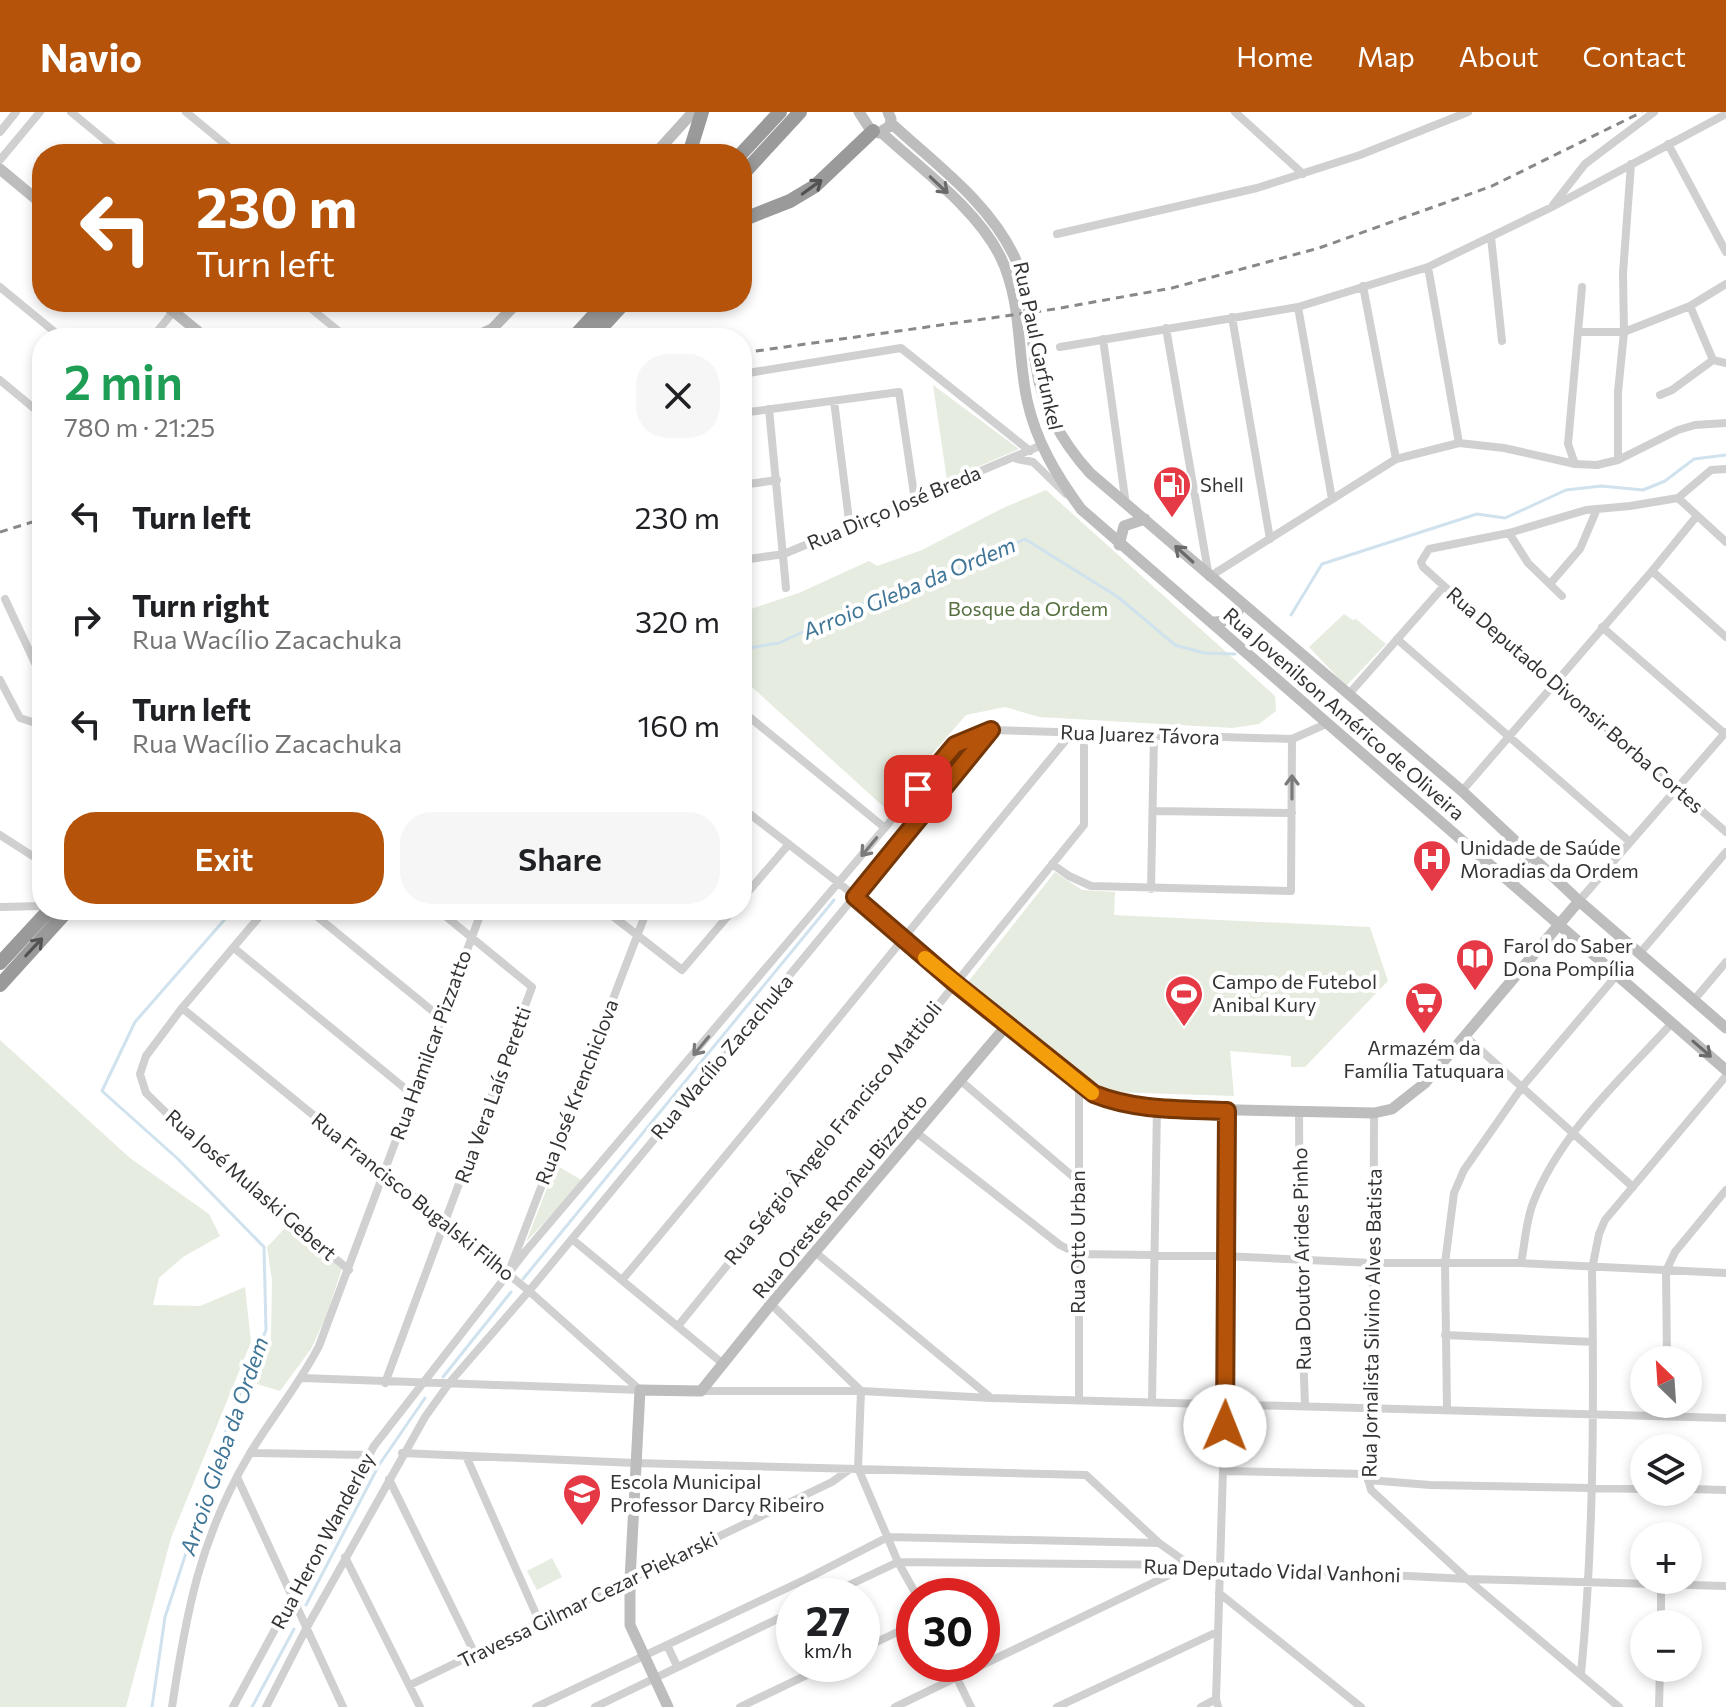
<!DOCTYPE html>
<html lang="en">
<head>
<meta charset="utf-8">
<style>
  body { margin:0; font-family:Commissioner,sans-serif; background:#f6f6f6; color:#202124; height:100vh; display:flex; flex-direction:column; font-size:30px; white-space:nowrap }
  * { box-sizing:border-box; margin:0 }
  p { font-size:26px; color:#757577 }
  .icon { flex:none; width:44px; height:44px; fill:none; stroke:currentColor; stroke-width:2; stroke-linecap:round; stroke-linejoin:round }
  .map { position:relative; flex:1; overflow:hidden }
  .panel { position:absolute; left:32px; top:216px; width:720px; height:592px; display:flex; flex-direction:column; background:#fff; border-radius:32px; box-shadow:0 4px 12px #0003 }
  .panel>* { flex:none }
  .top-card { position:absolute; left:32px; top:32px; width:720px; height:168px; border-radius:32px; box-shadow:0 4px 12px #0003; background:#b45309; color:#fff; overflow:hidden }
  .needle { width:52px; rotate:335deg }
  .buttons { position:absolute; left:1630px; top:1234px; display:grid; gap:16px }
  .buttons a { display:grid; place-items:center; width:72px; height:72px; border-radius:50%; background:#fff; box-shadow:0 4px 12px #0003; font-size:40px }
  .speed { position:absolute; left:776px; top:1466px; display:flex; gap:16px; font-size:40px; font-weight:700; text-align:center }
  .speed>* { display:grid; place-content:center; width:104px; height:104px; border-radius:50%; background:#fff; box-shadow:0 4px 12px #0003; line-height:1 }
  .speed small { font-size:20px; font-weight:400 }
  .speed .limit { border:12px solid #d22; background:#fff; color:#111 }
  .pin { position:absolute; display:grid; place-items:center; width:68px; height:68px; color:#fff; margin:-34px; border-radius:16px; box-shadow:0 4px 12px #0006 }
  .me { position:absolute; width:88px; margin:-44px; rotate:1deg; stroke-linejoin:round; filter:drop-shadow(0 0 6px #0008) }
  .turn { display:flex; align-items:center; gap:28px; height:168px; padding:0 32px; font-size:36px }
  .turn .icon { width:104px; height:104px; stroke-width:2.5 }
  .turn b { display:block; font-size:56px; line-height:68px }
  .round { display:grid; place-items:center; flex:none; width:84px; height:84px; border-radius:32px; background:#f6f6f6 }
  .overview { display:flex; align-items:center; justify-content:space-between; height:136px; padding:0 32px }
  h1 { font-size:48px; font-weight:600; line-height:60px; color:#1e9e55 }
  .cta { display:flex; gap:16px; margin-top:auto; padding:16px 32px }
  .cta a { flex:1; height:92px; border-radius:32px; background:#b45309; color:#fff; font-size:32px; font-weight:600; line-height:92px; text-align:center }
  .cta a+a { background:#f6f6f6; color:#202124 }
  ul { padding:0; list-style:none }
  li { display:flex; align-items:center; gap:24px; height:104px; padding:0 32px }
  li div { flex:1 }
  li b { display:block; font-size:30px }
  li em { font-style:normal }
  header { display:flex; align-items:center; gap:48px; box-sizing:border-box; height:112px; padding:0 40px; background:#b45309; color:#fff }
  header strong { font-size:38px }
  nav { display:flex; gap:44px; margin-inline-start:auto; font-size:28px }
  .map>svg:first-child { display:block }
  .green { fill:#e6ecdf }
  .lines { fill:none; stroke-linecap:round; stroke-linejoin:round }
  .stream { stroke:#cfe2ee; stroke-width:3 }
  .street { stroke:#d0d0d0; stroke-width:8 }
  .secondary { stroke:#bdbdbd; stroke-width:11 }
  .highway { stroke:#9a9a9a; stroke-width:14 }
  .rail { stroke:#888; stroke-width:3; stroke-dasharray:8 6; stroke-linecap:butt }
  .oneway { stroke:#6a6a6a }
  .oneway2 { stroke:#525252 }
  .oneway3 { stroke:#7a7a7a }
  .route-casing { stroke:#753606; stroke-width:20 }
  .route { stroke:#b45309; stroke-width:14 }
  .slow { stroke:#f59e0b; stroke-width:14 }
  .labels { text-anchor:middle; stroke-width:8; stroke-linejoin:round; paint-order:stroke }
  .street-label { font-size:20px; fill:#333; stroke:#fff }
  .poi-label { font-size:20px; fill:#333; stroke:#fff; text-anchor:start }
  .park-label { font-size:20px; fill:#56703f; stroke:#fff }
  .water-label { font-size:22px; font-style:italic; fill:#3f7597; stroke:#fff }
</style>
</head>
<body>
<header>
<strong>Navio</strong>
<nav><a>Home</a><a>Map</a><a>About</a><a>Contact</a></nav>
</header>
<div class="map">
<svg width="1726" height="1595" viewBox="0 0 1726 1595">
  <rect width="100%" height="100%" fill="#fff"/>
  <!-- green -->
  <path class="green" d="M933,273L1019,337L947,368Z
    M1046,378L1275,584L1276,599L1259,612L1232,616L1039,605L1005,595L966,603L885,696L742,566V500L799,481L869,449L877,454L922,438L1003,396Z
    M1344,502L1353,508L1356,507L1386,532L1346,574L1309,535Z
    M1055,760L1082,778L1115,780L1114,803L1370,815L1388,869L1305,955H1291V944L1230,939L1234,984L1111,980L1088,965L968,870Z
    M0,928L130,1046L209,1102L220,1124L183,1145L159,1166L153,1193L200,1194L245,1175L251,1230L171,1426L126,1595H0Z
    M556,1053L583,1069L526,1130Z
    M290,1111L342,1156L326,1205L311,1237L280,1279L257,1272L271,1227L272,1168L267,1135Z
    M552,1446L562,1465L537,1478L527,1459Z"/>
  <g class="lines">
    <!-- stream -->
    <path class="stream" d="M1291,503L1322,452L1477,402L1505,406L1566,378L1601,374L1643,378L1665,369L1694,347L1726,343
      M742,537L779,531L865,491L922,475L1025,427L1118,485L1175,533L1204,541L1235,542
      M523,1167L834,788
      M443,1265L511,1180
      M306,1493L379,1353L425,1286
      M152,1595L165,1505L231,1304L266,1218L264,1135L178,1047L102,979L135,910L233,798
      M252,1595L294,1517"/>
    <!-- street -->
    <path class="street" d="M71,0L122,42
      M186,0L237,42
      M1235,0L1303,62
      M0,20L16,0
      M1668,32L1726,140
      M0,48L40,0
      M1553,93L1585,52L1654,0
      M1057,122L1257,76L1360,43L1468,0
      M1491,125L1502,229
      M1428,155L1459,331
      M1363,174L1396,347
      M0,175L62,226
      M303,190L347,226
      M1690,194L1713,248
      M1298,195L1332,387
      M1232,205L1270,427
      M1166,216L1209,465L1396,347L1459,331L1504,336L1575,352L1597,353L1618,348L1678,318L1695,313L1726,311
      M1578,220H1624L1690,194L1726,172
      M152,226L181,190
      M1103,227L1126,393
      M1060,235L1298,195L1428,155L1552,95L1726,2
      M742,262L901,236L1030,339
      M0,268L42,303
      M1660,283L1672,278L1713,248L1726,251
      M834,289L850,416
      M769,297L786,476
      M742,301L899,280L915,389
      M1017,347L1033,350L1066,382
      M1618,348V280L1624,220L1623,161L1631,52
      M1575,352L1568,332L1582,175
      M1726,357L1711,358L1678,386L1726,430
      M742,373L777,368
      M1678,386L1630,394L1586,398L1509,421L1429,437L1421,450L1423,455L1444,474L1726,720
      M1509,421L1528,451L1562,484
      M742,448L784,442L1042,333
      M1652,459L1726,525
      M1550,472L1580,437L1597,397
      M5,487L42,566
      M1602,515L1725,622
      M1397,527L1630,730
      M0,568L20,606L42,613
      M1349,582L1444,474
      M742,599L885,716
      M1462,679L1652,459L1696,405
      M742,696L839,771L1007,913
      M1153,699L1292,701
      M0,723L42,750
      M1052,752L1069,764L1091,774L1291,779L1292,627
      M1151,777L1154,624
      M742,787L789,732
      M1579,789L1726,620
      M0,795L42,794
      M265,798L182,896L146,944L140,962L146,981L193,1027L349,1158
      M309,798L440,905
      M605,798L682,858L733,798
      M234,836L413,983
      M1640,841L1726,740
      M1694,888L1726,850
      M182,896L529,1179L640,1278
      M1465,924L1633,1075
      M961,969L1077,1068
      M1299,1000L1300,1148L1305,1294
      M1374,1001L1373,1296L1367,1362L1371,1378L1467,1467L1619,1595
      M917,1021L1060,1133L1078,1142L1224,1144L1372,1151H1521L1726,1161
      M572,1127L722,1251
      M815,1140L990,1285
      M1521,1151C1525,1131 1526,1109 1533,1091C1560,1021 1622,966 1672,911
      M511,1154L647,798
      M622,1168C774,988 921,803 1071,622
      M771,1192L861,1279L858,1356L898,1450L917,1484
      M678,1214L1084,713V622
      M1445,1223L1593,1230
      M1667,1248L1666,1159L1675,1140L1726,1078
      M302,1266L640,1278
      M385,1271L532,875L438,798
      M701,1279H861L991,1286L1726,1306
      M1079,1288V971
      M1152,1290L1157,996
      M1667,1292V1305
      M1447,1298L1445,1151L1454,1081L1464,1058L1522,975L1616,864
      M250,1341L369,1343
      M402,1341L635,1351L1086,1363L1159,1431L1190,1453L895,1595
      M466,1344L540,1511
      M1224,1359L1367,1362
      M237,1365L343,1595
      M389,1367L475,1542
      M1368,1368L1430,1373L1644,1377
      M1688,1377L1726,1378
      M345,1445L420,1595
      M806,1467L814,1484
      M1219,1481L1361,1595
      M826,1484L898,1450L1190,1453L1467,1467L1726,1474
      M1661,1512V1471
      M667,1533L677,1554
      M862,1537L914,1512
      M950,1552L971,1595
      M1581,1562C1594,1427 1594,1292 1592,1157L1599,1122L1605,1108L1726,964
      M410,1573L832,1370L850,1357
      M172,1595C186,1501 200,1426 249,1343C271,1306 299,1273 319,1234L482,798
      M233,1595L374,1334L525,1140L955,633L991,618L1292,627L1326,612
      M266,1595L306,1517L425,1305L450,1270L529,1179L991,619
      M536,1595L806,1467L888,1425L1159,1431
      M595,1595L794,1499
      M740,1595L830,1552
      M1057,1595L1217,1520
      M1201,1595L1216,1587
      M1218,1595L1216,1587L1225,1292L1227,999
      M1659,1595L1660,1556"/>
    <!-- secondary -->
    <path class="secondary" d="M859,0L870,17L879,21L890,14L891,7L888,0
      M891,11C935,52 989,90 1015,146C1030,179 1030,218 1036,254C1042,296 1062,330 1090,361L1462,679L1579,789L1726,916
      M882,21C921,57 976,96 1000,144C1022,188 1017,240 1027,288C1036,329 1056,363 1081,397L1726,958
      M655,42L693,0
      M0,57L42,92
      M162,190L206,226
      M472,226L492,217L518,190
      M1119,433L1124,414L1145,407
      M1213,510C1227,510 1240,506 1240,490
      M1503,764L1522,754L1528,741
      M668,1595L630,1513V1468L640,1278L701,1279L771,1192L1007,913L1094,982L1109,988L1149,996L1374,1001L1392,997L1425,971L1579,789"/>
    <!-- highway -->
    <path class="highway" d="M689,42L702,0
      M741,42L780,0
      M742,63L800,0
      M742,108L790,89L815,74L873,19
      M573,226L606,190
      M592,226L625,190
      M0,851L49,798
      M0,873L68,798"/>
    <!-- rail -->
    <path class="rail" d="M742,241L1055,197L1172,176L1319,136L1492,74L1642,0
      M0,420L42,407"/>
  </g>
  <!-- one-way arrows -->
  <defs><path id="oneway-shaft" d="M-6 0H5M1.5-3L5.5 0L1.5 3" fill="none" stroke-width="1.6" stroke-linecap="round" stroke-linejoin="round" transform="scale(2)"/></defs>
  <g class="oneway">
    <use href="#oneway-shaft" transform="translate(939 73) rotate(43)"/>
    <use href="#oneway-shaft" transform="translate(1184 442) rotate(-138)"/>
    <use href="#oneway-shaft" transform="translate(1702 937) rotate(41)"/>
  </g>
  <g class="oneway2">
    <use href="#oneway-shaft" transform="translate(812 75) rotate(-36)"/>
    <use href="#oneway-shaft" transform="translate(34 835) rotate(-47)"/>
  </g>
  <g class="oneway3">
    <use href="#oneway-shaft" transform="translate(1292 675) rotate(-90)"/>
    <use href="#oneway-shaft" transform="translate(869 735) rotate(130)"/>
    <use href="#oneway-shaft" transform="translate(701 934) rotate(130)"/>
  </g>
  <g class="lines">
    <defs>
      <path id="route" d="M918,677L955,633L991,618L855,785L955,871L1094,982C1136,999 1183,997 1227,999L1225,1314"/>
    </defs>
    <!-- route casing -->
    <use href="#route" class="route-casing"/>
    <!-- route -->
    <use href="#route" class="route"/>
    <!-- slow -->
    <path class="slow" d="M925,846L1092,981"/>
  </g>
  <!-- icons -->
  <defs>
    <symbol id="fuel-pin" viewBox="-11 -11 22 30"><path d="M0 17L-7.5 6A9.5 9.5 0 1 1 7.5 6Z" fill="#e63946" stroke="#fff"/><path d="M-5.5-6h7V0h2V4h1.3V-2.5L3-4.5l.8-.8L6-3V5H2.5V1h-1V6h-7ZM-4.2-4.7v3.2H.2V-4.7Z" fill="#fff"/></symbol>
    <symbol id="hospital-pin" viewBox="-11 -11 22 30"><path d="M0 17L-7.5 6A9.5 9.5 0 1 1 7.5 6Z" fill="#e63946" stroke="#fff"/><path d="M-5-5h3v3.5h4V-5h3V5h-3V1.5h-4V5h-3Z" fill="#fff"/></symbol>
    <symbol id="library-pin" viewBox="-11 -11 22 30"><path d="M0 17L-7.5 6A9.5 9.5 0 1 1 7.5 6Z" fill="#e63946" stroke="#fff"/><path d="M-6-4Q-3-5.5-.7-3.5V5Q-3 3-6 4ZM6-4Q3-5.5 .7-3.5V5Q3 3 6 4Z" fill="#fff"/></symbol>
    <symbol id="stadium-pin" viewBox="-11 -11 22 30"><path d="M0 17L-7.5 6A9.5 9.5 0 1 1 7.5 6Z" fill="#e63946" stroke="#fff"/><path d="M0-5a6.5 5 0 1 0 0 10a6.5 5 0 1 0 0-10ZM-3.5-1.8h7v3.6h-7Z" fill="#fff"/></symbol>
    <symbol id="supermarket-pin" viewBox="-11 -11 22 30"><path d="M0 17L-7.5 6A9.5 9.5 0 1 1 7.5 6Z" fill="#e63946" stroke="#fff"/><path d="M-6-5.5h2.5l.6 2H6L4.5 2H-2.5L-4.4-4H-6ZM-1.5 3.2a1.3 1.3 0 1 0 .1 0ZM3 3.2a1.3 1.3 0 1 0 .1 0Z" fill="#fff"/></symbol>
    <symbol id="school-pin" viewBox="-11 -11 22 30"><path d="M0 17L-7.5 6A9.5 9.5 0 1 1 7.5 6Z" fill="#e63946" stroke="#fff"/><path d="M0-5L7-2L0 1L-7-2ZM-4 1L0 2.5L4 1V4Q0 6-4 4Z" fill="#fff"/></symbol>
  </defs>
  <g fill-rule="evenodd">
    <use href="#fuel-pin" x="1150" y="351" width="44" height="60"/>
    <use href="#hospital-pin" x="1410" y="725" width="44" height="60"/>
    <use href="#library-pin" x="1453" y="824" width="44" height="60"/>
    <use href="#stadium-pin" x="1162" y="860" width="44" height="60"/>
    <use href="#supermarket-pin" x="1402" y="867" width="44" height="60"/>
    <use href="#school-pin" x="560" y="1359" width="44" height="60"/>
  </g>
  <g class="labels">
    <!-- street labels -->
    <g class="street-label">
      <text transform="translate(1038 234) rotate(78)" y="7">Rua Paul Garfunkel</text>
      <text transform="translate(894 396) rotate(-23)" y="7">Rua Dirço José Breda</text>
      <text transform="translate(1575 588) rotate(41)" y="7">Rua Deputado Divonsir Borba Cortes</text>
      <text transform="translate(1344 602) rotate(41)" y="7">Rua Jovenilson Américo de Oliveira</text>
      <text transform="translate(1140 623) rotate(2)" y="7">Rua Juarez Távora</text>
      <text transform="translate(431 933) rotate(-70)" y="7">Rua Hamilcar Pizzatto</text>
      <text transform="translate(722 945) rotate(-50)" y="7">Rua Wacílio Zacachuka</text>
      <text transform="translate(577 980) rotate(-69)" y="7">Rua José Krenchiclova</text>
      <text transform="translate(493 983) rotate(-70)" y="7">Rua Vera Laís Peretti</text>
      <text transform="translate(833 1021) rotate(-51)" y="7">Rua Sérgio Ângelo Francisco Mattioli</text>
      <text transform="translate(251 1073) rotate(41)" y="7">Rua José Mulaski Gebert</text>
      <text transform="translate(840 1084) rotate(-50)" y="7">Rua Orestes Romeu Bizzotto</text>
      <text transform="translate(413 1085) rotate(39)" y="7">Rua Francisco Bugalski Filho</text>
      <text transform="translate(1078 1130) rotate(-90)" y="7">Rua Otto Urban</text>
      <text transform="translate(1302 1147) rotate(-91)" y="7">Rua Doutor Arides Pinho</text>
      <text transform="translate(1372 1211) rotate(-89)" y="7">Rua Jornalista Silvino Alves Batista</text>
      <text transform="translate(323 1429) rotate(-62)" y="7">Rua Heron Wanderley</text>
      <text transform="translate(1272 1459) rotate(2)" y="7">Rua Deputado Vidal Vanhoni</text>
      <text transform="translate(588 1488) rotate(-26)" y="7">Travessa Gilmar Cezar Piekarski</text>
    </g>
    <!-- poi labels -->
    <g class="poi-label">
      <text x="1200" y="380">Shell</text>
      <text x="1460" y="743">Unidade de Saúde<tspan x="1460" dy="23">Moradias da Ordem</tspan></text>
      <text x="1503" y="841">Farol do Saber<tspan x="1503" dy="23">Dona Pompília</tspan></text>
      <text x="1212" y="877">Campo de Futebol<tspan x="1212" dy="23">Anibal Kury</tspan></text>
      <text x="1424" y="943" text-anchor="middle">Armazém da<tspan x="1424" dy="23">Família Tatuquara</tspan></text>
      <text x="610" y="1377">Escola Municipal<tspan x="610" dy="23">Professor Darcy Ribeiro</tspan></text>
    </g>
    <!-- park labels -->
    <g class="park-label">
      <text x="1028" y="504">Bosque da Ordem</text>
    </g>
    <!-- water labels -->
    <g class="water-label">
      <text transform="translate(909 476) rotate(-23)" y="8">Arroio Gleba da Ordem</text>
      <text transform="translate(224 1334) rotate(-71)" y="8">Arroio Gleba da Ordem</text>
    </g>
  </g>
</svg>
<div class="buttons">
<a><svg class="needle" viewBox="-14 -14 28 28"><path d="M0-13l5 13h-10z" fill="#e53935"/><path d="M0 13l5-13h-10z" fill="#757577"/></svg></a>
<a><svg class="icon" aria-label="layers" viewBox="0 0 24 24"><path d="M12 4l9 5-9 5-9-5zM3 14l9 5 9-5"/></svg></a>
<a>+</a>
<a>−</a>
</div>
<div class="speed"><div>27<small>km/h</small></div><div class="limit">30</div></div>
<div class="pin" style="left:918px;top:677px;background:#d93025"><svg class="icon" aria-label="arrive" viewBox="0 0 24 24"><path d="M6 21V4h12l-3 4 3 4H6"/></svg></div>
<svg class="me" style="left:1225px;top:1314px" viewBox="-20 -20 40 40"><circle r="19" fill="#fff"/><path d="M0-13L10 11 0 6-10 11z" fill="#b45309"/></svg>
<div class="top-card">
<div class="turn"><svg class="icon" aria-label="left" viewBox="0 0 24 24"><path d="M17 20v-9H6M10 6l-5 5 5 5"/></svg><div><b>230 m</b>Turn left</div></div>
</div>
<section class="panel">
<div class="overview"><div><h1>2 min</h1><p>780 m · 21:25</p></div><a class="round"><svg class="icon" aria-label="close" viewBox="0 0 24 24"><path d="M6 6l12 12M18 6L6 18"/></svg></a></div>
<ul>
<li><svg class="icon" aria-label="left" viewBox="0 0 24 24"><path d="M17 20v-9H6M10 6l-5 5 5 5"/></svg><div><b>Turn left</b></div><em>230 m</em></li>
<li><svg class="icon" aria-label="right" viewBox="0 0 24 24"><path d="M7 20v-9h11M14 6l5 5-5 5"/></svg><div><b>Turn right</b><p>Rua Wacílio Zacachuka</p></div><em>320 m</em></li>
<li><svg class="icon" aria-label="left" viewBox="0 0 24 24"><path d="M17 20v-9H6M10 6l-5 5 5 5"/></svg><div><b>Turn left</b><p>Rua Wacílio Zacachuka</p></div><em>160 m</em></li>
</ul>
<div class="cta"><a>Exit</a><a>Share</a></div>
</section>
</div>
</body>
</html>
